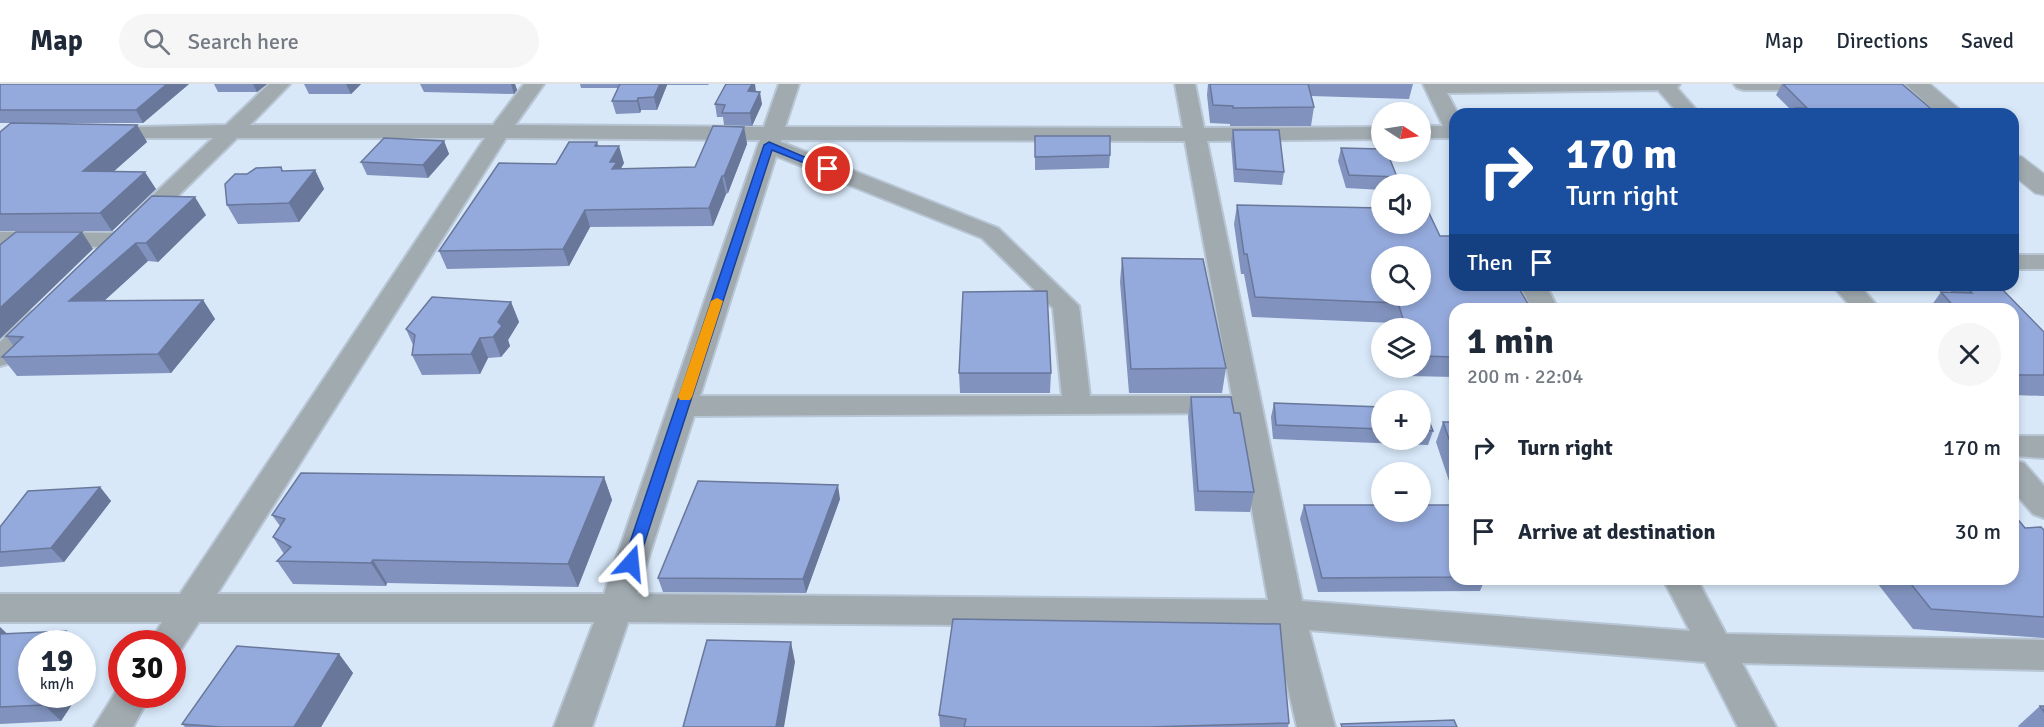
<!DOCTYPE html>
<html lang="en">
<head>
<meta charset="utf-8">
<style>
  body { margin:0; font-family:Signika,sans-serif; background:#f6f6f7; color:#1f2937; height:100vh; display:flex; flex-direction:column; font-size:22px; white-space:nowrap }
  * { box-sizing:border-box; margin:0 }
  p { font-size:20px; color:#747a83 }
  .icon { flex:none; width:33px; height:33px; fill:none; stroke:currentColor; stroke-width:2; stroke-linecap:round; stroke-linejoin:round }
  .map { position:relative; flex:1; overflow:hidden }
  .sheet { position:absolute; left:1449px; top:219px; width:570px; height:282px; display:flex; flex-direction:column; background:#fff; border-radius:18px; box-shadow:0 3px 9px #0003 }
  .sheet>* { flex:none }
  .top-card { position:absolute; left:1449px; top:24px; width:570px; height:183px; border-radius:18px; box-shadow:0 3px 9px #0003; background:#1a4fa0; color:#fff; overflow:hidden }
  .needle { width:39px; rotate:102deg }
  .controls { position:absolute; left:1371px; top:18px; display:grid; gap:12px }
  .controls a { display:grid; place-items:center; width:60px; height:60px; border-radius:50%; background:#fff; box-shadow:0 3px 9px #0003; font-size:30px }
  .speed { position:absolute; left:18px; top:546px; display:flex; gap:12px; font-size:30px; font-weight:700; text-align:center }
  .speed>* { display:grid; place-content:center; width:78px; height:78px; border-radius:50%; background:#fff; box-shadow:0 3px 9px #0003; line-height:1 }
  .speed small { font-size:15px; font-weight:400 }
  .speed .limit { border:9px solid #d22; background:#fff; color:#111 }
  .pin { position:absolute; display:grid; place-items:center; width:51px; height:51px; color:#fff; margin:-26px; border:3px solid #fff; border-radius:50%; box-shadow:0 2px 6px #0007 }
  .me { position:absolute; width:66px; margin:-33px; rotate:18deg; stroke-linejoin:round; filter:drop-shadow(0 0 4px #0008) }
  .turn { display:flex; align-items:center; gap:21px; height:126px; padding:0 18px; font-size:27px }
  .turn .icon { width:78px; height:78px; stroke-width:2.5 }
  .turn b { display:block; font-size:42px; line-height:51px }
  .then { display:flex; align-items:center; height:57px; padding:0 18px; background:#0003; gap:12px; font-size:22px }
  .round { display:grid; place-items:center; flex:none; width:63px; height:63px; border-radius:32px; background:#f6f6f7 }
  .headline { display:flex; align-items:center; justify-content:space-between; height:102px; padding:0 18px }
  h1 { font-size:36px; font-weight:700; line-height:45px }
  ul { padding:0; list-style:none }
  li { display:flex; align-items:center; gap:18px; height:84px; padding:0 18px }
  li div { flex:1 }
  li b { display:block; font-size:22px }
  li em { font-style:normal }
  header { display:flex; align-items:center; gap:36px; box-sizing:border-box; height:84px; padding:0 30px; background:#fff; border-bottom:2px solid #e0e1e3 }
  header strong { font-size:28px }
  nav { display:flex; gap:33px; margin-inline-start:auto; font-size:21px }
  .search { width:420px; height:54px; background:#f6f6f7; display:flex; align-items:center; gap:15px; box-sizing:border-box; padding:0 21px; border-radius:33px; color:#747a83; font-size:22px }
  .map>svg:first-child { display:block }
  .lines { fill:none; stroke-linecap:round; stroke-linejoin:round }
  .minor-casing { stroke:#b7c5d4; stroke-width:4 }
  .tertiary-casing { stroke:#b7c5d4; stroke-width:3 }
  .minor { fill:#a0aaaf; fill-rule:evenodd }
  .tertiary { fill:#a0aaaf; fill-rule:evenodd }
  .wall { fill:#8092bd }
  .shaded-wall { fill:#68779a }
  .building { fill:#95aadc; stroke:#68779a; stroke-width:1.5; fill-rule:evenodd }
  .route { fill:#2563eb; stroke:#184099; stroke-width:1.5 }
  .slow { fill:#f59e0b }
</style>
</head>
<body>
<header>
<strong>Map</strong>
<div class="search"><svg class="icon" aria-label="search" viewBox="0 0 24 24"><circle cx="10" cy="10" r="6"/><path d="M15 15l6 6"/></svg>Search here</div>
<nav><a>Map</a><a>Directions</a><a>Saved</a></nav>
</header>
<div class="map">
<svg width="2044" height="643" viewBox="0 0 2044 643">
  <rect width="100%" height="100%" fill="#d8e8f9"/>
  <g class="lines">
    <defs>
      <path id="minor" d="M269,0H290L250,41H493L524,0H544L515,41L764,43L779,0H799L785,43L1183,44L1175,0H1195L1204,44L1382,43V55L1207,57L1302,517L1690,547L1663,495H1697L1726,550L2044,556V586L1742,579L1776,643H1738L1705,578L1309,546L1335,643H1297L1274,544L628,538L592,643H554L594,538H199L178,570L172,572V560H149L162,538H0V510H180L485,54H237L145,144L137,146L129,144L125,139L129,134L213,54H103L96,52L92,48L96,44L226,41ZM506,54L760,56L604,510H217ZM781,56L1185,57L1232,312H1090L1079,222L998,144L781,58ZM776,72L982,154L1053,224L1062,312H700ZM1235,329L1268,516L637,510L694,332Z
        M1423,0H1680L1677,4L1700,30H1679L1658,6L1447,9L1458,30H1455V54H1420V42H1443Z
        M1734,0H1830L1827,4L1820,6H1744L1737,4Z
        M0,148L119,149L127,151L131,156L127,161L119,163L0,162Z
        M2013,171H2044V185H2013Z
        M1520,201H1546L1558,225H1532Z
        M1832,201H1859L1880,225H1853Z
        M40,226L49,228L53,234L49,240L10,279L0,282V258L31,228Z
        M2013,352H2044V374L2013,372Z
        M2013,376L2024,379L2044,402V434L2033,430L2013,407Z
        M122,598V610H151L133,643H94Z"/>
      <path id="tertiary" d="M1905,0H1930L1965,30H1938Z
        M2013,70L2022,73L2044,90V111L2035,109L2013,91Z"/>
    </defs>
    <!-- minor casing -->
    <use href="#minor" class="minor-casing"/>
    <!-- tertiary casing -->
    <use href="#tertiary" class="tertiary-casing"/>
    <!-- minor -->
    <use href="#minor" class="minor"/>
    <!-- tertiary -->
    <use href="#tertiary" class="tertiary"/>
  </g>
  <!-- wall -->
  <path class="wall" d="M0,0H189L143,39H0Z
    M214,0H267L257,8H218Z
    M304,0H361L351,10H309Z
    M420,0H515L517,6L514,10L424,8Z
    M580,0H709L708,1H667L657,26H641L640,29L616,30L612,17L618,4H581Z
    M1208,0H1413L1409,15L1311,12L1314,23L1311,42H1230V40L1210,39L1207,11Z
    M1782,0H1902L1937,30H1793L1794,29L1776,11Z
    M756,7L762,20L752,42L724,41L723,33H717L715,20Z
    M137,41L147,58L114,87L156,105L112,147H0V48Z
    M744,43L747,60L728,109L726,110L713,142L590,143L569,182L447,185L439,167L556,80L597,58L599,62L624,79L621,85L695,83Z
    M1233,46L1284,88L1282,101L1234,98L1231,59Z
    M1035,52L1110,71L1109,84L1035,86Z
    M444,57L449,70L428,94L367,91L361,78Z
    M1341,64L1397,93L1395,100H1382V106L1346,104L1338,77Z
    M281,83L283,87L315,86L324,105L299,138L238,140L227,121L247,90Z
    M152,112L206,131L158,178L148,177L104,217L203,216L215,235L171,289L17,292L2,273L14,262L6,252Z
    M1237,121L1455,225V293L1407,292L1405,284H1420V244H1394L1393,239L1252,233L1244,190H1241L1234,140Z
    M1122,174L1226,284L1222,309H1129L1120,198Z
    M1955,201H1998L2044,248V312L2013,311V225H1929L1941,208L1950,209Z
    M511,218L519,238L508,256L510,262L501,273L488,274L480,290L422,291L412,271L413,261L406,245Z
    M959,289H1051L1050,309H960Z
    M1191,313L1234,329L1254,408L1250,428L1195,427L1188,333Z
    M1274,319L1382,323V356H1420V324L1433,347L1428,361L1273,355L1271,333Z
    M1443,338H1455V415L1436,358Z
    M604,393L612,416L578,503L387,499L386,502L293,500L277,477L284,470L273,453L280,442L272,431Z
    M100,403L111,417L64,478L0,483V443Z
    M840,415L806,509L663,508L658,494Z
    M1304,421H1455V495H1485L1480,507L1318,508L1300,435Z
    M2025,444L2044,446V554L1913,545L1874,495H2013Z
    M0,543L32,610L78,611L61,637L0,640Z
    M339,570L353,589L321,643H185L182,640Z
    M2040,622H2044V643H2019L2018,642Z
    M939,631L1289,639L1288,643H940Z"/>
  <!-- shaded-wall -->
  <path class="shaded-wall" d="M167,0H189L143,39L136,26Z
    M253,0H267L257,8Z
    M346,0H361L351,10Z
    M511,0H515L517,6L514,10Z
    M660,0H667V1L657,26L654,13Z
    M752,0H755L756,8L748,7Z
    M760,8L762,20L752,42L750,29Z
    M638,14L641,26L640,29L637,17Z
    M137,41L147,58L95,104L83,87Z
    M744,43L747,60L728,109L724,92Z
    M444,57L449,70L428,94L423,81Z
    M619,62L624,79L619,87L617,102L610,78Z
    M315,86L324,105L299,138L289,119Z
    M145,88L156,105L112,147L100,129Z
    M722,92L726,110L713,142L709,124Z
    M195,113L206,131L158,178L146,159Z
    M585,126L590,143L569,182L563,165Z
    M82,148L93,165L0,255V224Z
    M136,159L148,177L83,236L69,217Z
    M203,216L215,235L171,289L158,270Z
    M511,218L519,238L508,256L510,262L501,273L493,253L498,238Z
    M480,254L488,274L480,290L471,270Z
    M604,393L612,416L578,503L568,480Z
    M838,401L840,415L806,509L803,495Z
    M100,403L111,417L64,478L51,464Z
    M373,476L387,499L386,502L371,479Z
    M0,543L14,556L0,563Z
    M66,547L79,560H57Z
    M791,558L795,578L784,643H776Z
    M339,570L353,589L321,643H294Z
    M48,610H77L78,611L61,637L44,621Z"/>
  <!-- building -->
  <path class="building" d="M0,0H167L136,26H0Z
    M620,0H660L654,13L638,14L637,17H612Z
    M726,0H752L748,7L760,8L750,29H722L725,21L715,20Z
    M1210,0H1308L1314,23L1233,24V22L1213,21Z
    M1783,0H1902L1937,30H1803L1796,24H1807Z
    M11,39L137,41L83,87L145,88L100,129L0,130V48Z
    M713,42L744,43L724,92H722L709,124L585,126L563,165L439,167L499,79L556,80L569,58H597L595,62H619L610,78H617L612,85L695,83Z
    M1233,46H1279L1284,88L1236,85Z
    M1035,52H1110V71L1035,73Z
    M384,54L444,57L423,81L361,78Z
    M1341,64L1382,65V68H1387L1397,93L1349,91Z
    M281,83L282,87L315,86L289,119L227,121L225,100L235,90H247L256,84Z
    M152,112L195,113L146,159H136L69,217L203,216L158,270L2,273L23,253L6,252Z
    M1237,121L1382,124V140H1420V125H1427L1440,152H1455V201H1517L1531,225H1455V273L1420,272V244H1406L1398,219L1255,213L1247,170H1244ZM1382,172H1420V212H1382Z
    M16,148H82L0,224V161Z
    M1122,174L1203,175L1226,284L1131,285Z
    M1964,201H1998L2044,248V291H2013V225H1956L1941,208L1972,209Z
    M1047,207L1051,289H959L963,208Z
    M432,213L511,218L498,238L502,242L493,253L480,254L471,270L412,271L415,251L406,245Z
    M1191,313H1231L1234,329H1240L1254,408L1198,407Z
    M1274,319L1382,323V345L1276,341Z
    M1420,324H1424L1433,347L1420,346Z
    M1443,338H1455V372Z
    M301,389L604,393L568,480L373,476L371,479L277,477L291,463L273,453L285,435L272,431Z
    M698,397L838,401L803,495L658,494Z
    M100,403L51,464L0,468V443L28,407Z
    M1304,421H1382V428H1420V421H1455V493L1322,494Z
    M2013,433H2016L2025,444L2041,443L2044,446V533L1931,525L1907,495H2013Z
    M953,535L1280,540L1289,639L1148,643H964L966,635L939,631Z
    M66,547L57,560H32V610H51L44,621L0,623V550Z
    M707,556L791,558L776,643H683Z
    M237,562L339,570L294,643H221L182,640Z
    M2040,622H2044V628Z
    M1454,636L1457,643H1342L1341,640Z"/>
  <!-- route -->
  <path class="route" d="M769,58L833,85L831,87H824L772,66L638,479L636,484L631,485L625,484L623,479L764,61Z"/>
  <!-- slow -->
  <path class="slow" d="M717,214L723,217L692,313L690,316H680L678,313L711,217Z"/>
</svg>
<div class="controls">
<a><svg class="needle" viewBox="-14 -14 28 28"><path d="M0-13l5 13h-10z" fill="#e53935"/><path d="M0 13l5-13h-10z" fill="#747a83"/></svg></a>
<a><svg class="icon" aria-label="sound" viewBox="0 0 24 24"><path d="M4 9h4l5-4v14l-5-4H4zM17 9q2 3 0 6"/></svg></a>
<a><svg class="icon" aria-label="search" viewBox="0 0 24 24"><circle cx="10" cy="10" r="6"/><path d="M15 15l6 6"/></svg></a>
<a><svg class="icon" aria-label="layers" viewBox="0 0 24 24"><path d="M12 4l9 5-9 5-9-5zM3 14l9 5 9-5"/></svg></a>
<a>+</a>
<a>−</a>
</div>
<div class="speed"><div>19<small>km/h</small></div><div class="limit">30</div></div>
<div class="pin" style="left:828px;top:85px;background:#d93025"><svg class="icon" aria-label="arrive" viewBox="0 0 24 24"><path d="M6 21V4h12l-3 4 3 4H6"/></svg></div>
<svg class="me" style="left:631px;top:479px" viewBox="-20 -20 40 40"><path d="M0-17L14 15 0 8-14 15z" fill="#2563eb" stroke="#fff" stroke-width="4"/></svg>
<div class="top-card">
<div class="turn"><svg class="icon" aria-label="right" viewBox="0 0 24 24"><path d="M7 20v-9h11M14 6l5 5-5 5"/></svg><div><b>170 m</b>Turn right</div></div>
<div class="then">Then<svg class="icon" aria-label="arrive" viewBox="0 0 24 24"><path d="M6 21V4h12l-3 4 3 4H6"/></svg></div>
</div>
<section class="sheet">
<div class="headline"><div><h1>1 min</h1><p>200 m · 22:04</p></div><a class="round"><svg class="icon" aria-label="close" viewBox="0 0 24 24"><path d="M6 6l12 12M18 6L6 18"/></svg></a></div>
<ul>
<li><svg class="icon" aria-label="right" viewBox="0 0 24 24"><path d="M7 20v-9h11M14 6l5 5-5 5"/></svg><div><b>Turn right</b></div><em>170 m</em></li>
<li><svg class="icon" aria-label="arrive" viewBox="0 0 24 24"><path d="M6 21V4h12l-3 4 3 4H6"/></svg><div><b>Arrive at destination</b></div><em>30 m</em></li>
</ul>
</section>
</div>
</body>
</html>
